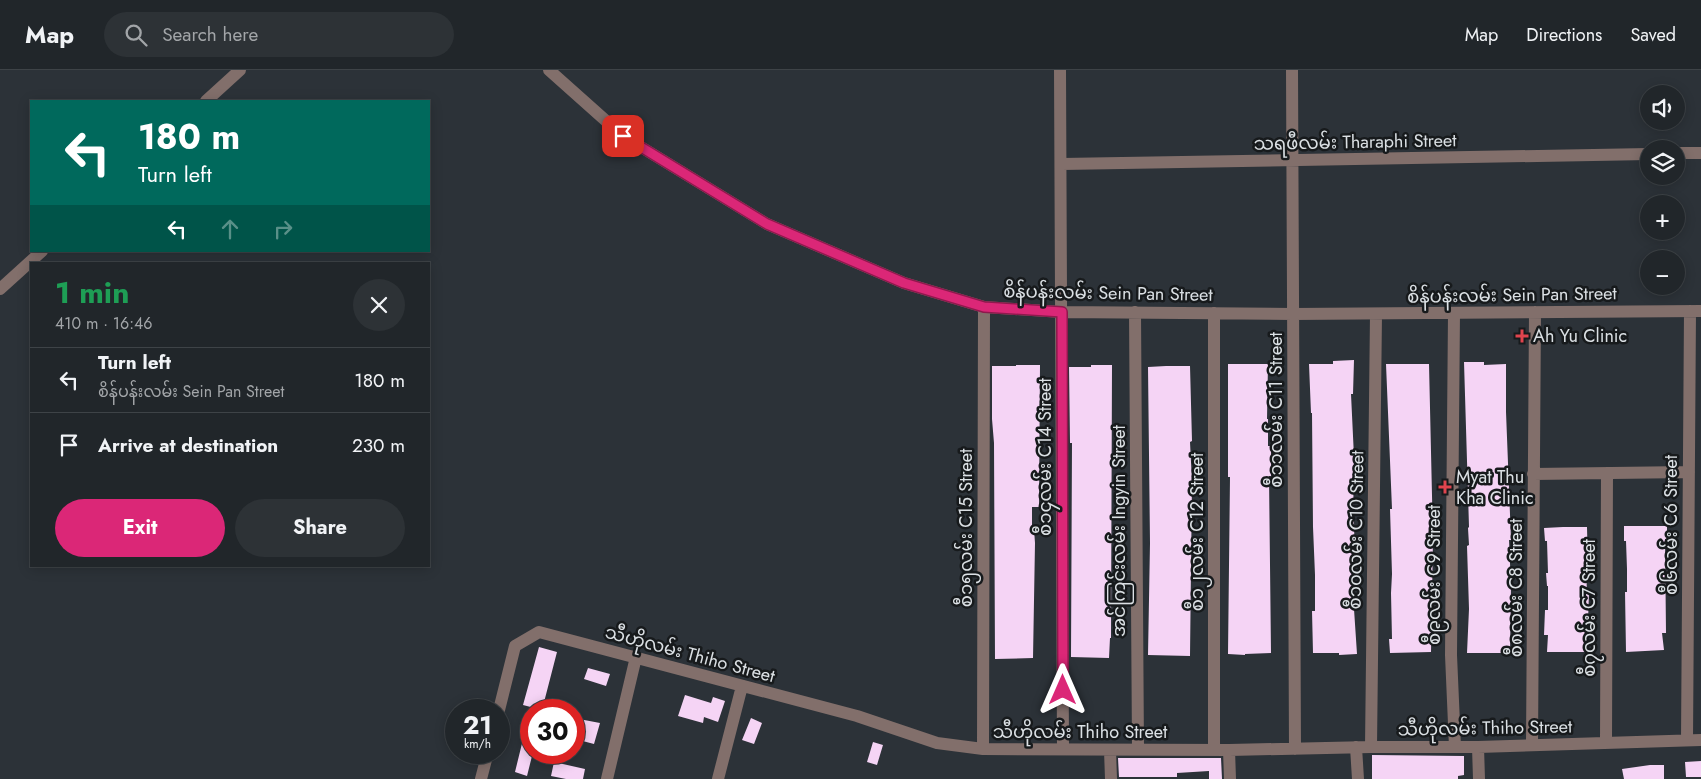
<!DOCTYPE html>
<html lang="en">
<head>
<meta charset="utf-8">
<style>
  body { margin:0; font-family:Jost,"Noto Sans Myanmar",sans-serif; background:#2d3236; color:#f1f3f6; height:100vh; display:flex; flex-direction:column; font-size:19px; white-space:nowrap }
  * { box-sizing:border-box; margin:0 }
  p { font-size:16px; color:#a2a5a8 }
  .icon { flex:none; width:28px; height:28px; fill:none; stroke:currentColor; stroke-width:2; stroke-linecap:round; stroke-linejoin:round }
  .map { position:relative; flex:1; overflow:hidden }
  .side { position:absolute; left:30px; top:192px; width:400px; height:305px; display:flex; flex-direction:column; background:#21262a; border-radius:0px; box-shadow:0 2px 12px #0003,0 0 0 1px #3e4347 }
  .side>* { flex:none }
  .banner { position:absolute; left:30px; top:30px; width:400px; height:152px; border-radius:0px; box-shadow:0 2px 12px #0003,0 0 0 1px #3e4347; background:#00695c; color:#fff; overflow:hidden }
  .tools { position:absolute; left:1640px; top:15px; display:grid; gap:10px }
  .tools a { display:grid; place-items:center; width:45px; height:45px; border-radius:50%; background:#21262a; box-shadow:0 2px 12px #0003,0 0 0 1px #3e4347; font-size:25px }
  .speed { position:absolute; left:445px; top:629px; display:flex; gap:10px; font-size:25px; font-weight:700; text-align:center }
  .speed>* { display:grid; place-content:center; width:65px; height:65px; border-radius:50%; background:#21262a; box-shadow:0 2px 12px #0003,0 0 0 1px #3e4347; line-height:1 }
  .speed small { font-size:12px; font-weight:400 }
  .speed .limit { border:8px solid #d22; background:#fff; color:#111 }
  .pin { position:absolute; display:grid; place-items:center; width:42px; height:42px; color:#fff; margin:-21px; border-radius:10px; box-shadow:0 2px 8px #0006 }
  .me { position:absolute; width:55px; margin:-28px; rotate:0deg; stroke-linejoin:round; filter:drop-shadow(0 0 4px #0008) }
  .turn { display:flex; align-items:center; gap:18px; height:105px; padding:0 25px; font-size:22px }
  .turn .icon { width:65px; height:65px; stroke-width:2.5 }
  .turn b { display:block; font-size:35px; line-height:42px }
  .lanes { display:flex; align-items:center; height:48px; padding:0 25px; background:#0003; justify-content:center; gap:25px; direction:ltr }
  .lanes .off { opacity:.35 }
  .round { display:grid; place-items:center; flex:none; width:52px; height:52px; border-radius:26px; background:#2d3236 }
  .summary { display:flex; align-items:center; justify-content:space-between; height:85px; padding:0 25px }
  h1 { font-size:30px; font-weight:700; line-height:38px; color:#1e9e55 }
  .button { display:flex; gap:10px; margin-top:auto; padding:10px 25px }
  .button a { flex:1; height:58px; border-radius:30px; background:#db2777; color:#fff; font-size:20px; font-weight:700; line-height:58px; text-align:center }
  .button a+a { background:#2d3236; color:#f1f3f6 }
  ul { padding:0; list-style:none }
  li { display:flex; align-items:center; gap:15px; height:65px; padding:0 25px; border-top:1px solid #3e4347 }
  li div { flex:1 }
  li b { display:block; font-size:19px }
  li em { font-style:normal }
  header { display:flex; align-items:center; gap:30px; box-sizing:border-box; height:70px; padding:0 25px; background:#21262a; border-bottom:1px solid #3e4347 }
  header strong { font-size:24px }
  nav { display:flex; gap:28px; margin-inline-start:auto; font-size:18px }
  .search { width:350px; height:45px; background:#2d3236; display:flex; align-items:center; gap:12px; box-sizing:border-box; padding:0 18px; border-radius:28px; color:#a2a5a8; font-size:19px }
  .map>svg:first-child { display:block }
  .building { fill:#f5d4f5 }
  .lines { fill:none; stroke-linecap:round; stroke-linejoin:round }
  .minor { stroke:#826f6b; stroke-width:12 }
  .route-casing { stroke:#8e194d; stroke-width:12 }
  .route { stroke:#db2777; stroke-width:9 }
  .health-dot { fill:#e0444e; stroke:#171a1c; stroke-width:2 }
  .labels { text-anchor:middle; stroke-width:5; stroke-linejoin:round; paint-order:stroke }
  .street-label { font-size:18px; fill:#dbe0e4; stroke:#171a1c }
  .poi-label { font-size:18px; fill:#dbe0e4; stroke:#171a1c; text-anchor:start }
</style>
</head>
<body>
<header>
<strong>Map</strong>
<div class="search"><svg class="icon" aria-label="search" viewBox="0 0 24 24"><circle cx="10" cy="10" r="6"/><path d="M15 15l6 6"/></svg>Search here</div>
<nav><a>Map</a><a>Directions</a><a>Saved</a></nav>
</header>
<div class="map">
<svg width="1701" height="709" viewBox="0 0 1701 709">
  <rect width="100%" height="100%" fill="#2c3238"/>
  <!-- building -->
  <path class="building" d="M1354,290L1353,324H1351L1354,387V406H1353L1355,499L1354,539L1357,584L1339,585V583H1313L1312,541H1315V505L1313,457L1312,343H1311L1309,294H1333V291Z
    M1464,292H1484V295L1506,294V342L1511,470H1509L1511,516L1510,583H1467L1469,539L1467,476L1469,475L1468,458L1469,457Z
    M1228,294H1268L1267,349H1268V376H1271V406H1269L1271,583L1245,584V585L1228,584L1230,407H1228Z
    M1386,294H1429L1433,469L1431,582L1390,583L1389,569H1392L1391,523L1392,504L1390,439H1392Z
    M1016,295H1040L1039,437H1032V459H1034L1035,473L1033,588L995,589L994,373L992,349V296H1016Z
    M1091,295H1112L1111,568H1110L1109,588L1071,587L1072,373H1070L1069,297H1091Z
    M1166,296H1190L1192,371L1190,372L1192,412L1190,586L1148,585L1150,473L1148,297Z
    M1624,456H1667V469H1665L1666,563H1662L1664,580L1626,582L1625,522H1627V499L1626,471H1624Z
    M1563,457H1587L1588,500H1586L1587,522H1589L1587,582H1547L1548,565H1544L1545,540H1548V516H1547L1546,503H1548L1547,471H1545L1544,458Z
    M539,577L557,582L542,640L523,635Z
    M588,598L610,604L606,616L584,609Z
    M685,625L711,633L713,627L725,631L718,652L704,647L703,653L678,646Z
    M751,648L762,653L754,674L742,670Z
    M579,649L600,653L594,674L575,669Z
    M527,653H531V682H533L527,706L515,702Z
    M873,672L883,675L877,695L867,692Z
    M1372,685L1464,686V705L1458,706V709H1372Z
    M1118,688H1221L1222,709H1209V701L1177,703V707H1119Z
    M1701,691V707H1686L1685,692Z
    M554,692L585,699L583,709H566L551,706Z
    M1650,695H1664V709H1624L1622,699Z"/>
  <g class="lines">
    <!-- minor -->
    <path class="minor" d="M549,0L623,66L767,154L904,213L984,237L1062,242L1293,244L1701,241
      M1060,0L1063,679
      M1292,0L1295,679
      M206,31L240,0
      M1676,83H1701
      M1062,94L1649,84
      M0,219L42,181
      M1135,242L1138,679
      M1214,243V680
      M1454,243L1451,585L1455,677
      M1533,404L1689,402
      M499,640L515,576L539,562L857,646L937,673L983,679L1229,680L1371,677H1478L1701,670
      M1687,670L1690,241
      M1606,673L1607,403
      M1532,674L1535,242
      M1356,677L1358,709
      M1371,677L1376,244
      M1478,677L1479,709
      M983,679L984,237
      M1110,680L1111,709
      M1229,680L1230,709
      M481,709L488,682
      M607,709L636,587
      M718,709L742,616"/>
  </g>
  <g class="lines">
    <defs>
      <path id="route" d="M623,66L767,154L904,213L984,237L1062,242L1063,620"/>
    </defs>
    <!-- route casing -->
    <use href="#route" class="route-casing"/>
    <!-- route -->
    <use href="#route" class="route"/>
  </g>
  <!-- markers -->
  <g class="health-dot">
    <path d="M1519.5 258.5h5v5h5v5h-5v5h-5v-5h-5v-5h5z"/>
    <path d="M1442.5 409.5h5v5h5v5h-5v5h-5v-5h-5v-5h5z"/>
  </g>
  <g class="labels">
    <!-- street labels -->
    <g class="street-label">
      <text transform="translate(1355 72) rotate(-1)" y="6">သရဖီလမ်း Tharaphi Street</text>
      <text transform="translate(1108 223) rotate(1)" y="6">စိန်ပန်းလမ်း Sein Pan Street</text>
      <text transform="translate(1512 225) rotate(-1)" y="6">စိန်ပန်းလမ်း Sein Pan Street</text>
      <text transform="translate(1276 340) rotate(-90)" y="6">စီ၁၁လမ်း C11 Street</text>
      <text transform="translate(1045 387) rotate(-90)" y="6">စီ၁၄လမ်း C14 Street</text>
      <text transform="translate(1671 455) rotate(-90)" y="6">စီ၆လမ်း C6 Street</text>
      <text transform="translate(966 458) rotate(-90)" y="6">စီ၁၅လမ်း C15 Street</text>
      <text transform="translate(1356 460) rotate(-89)" y="6">စီ၁၀လမ်း C10 Street</text>
      <text transform="translate(1119 461) rotate(-90)" y="6">အင်ကြင်းလမ်း Ingyin Street</text>
      <text transform="translate(1197 462) rotate(-90)" y="6">စီ၁၂လမ်း C12 Street</text>
      <text transform="translate(1434 505) rotate(-90)" y="6">စီ၉လမ်း C9 Street</text>
      <text transform="translate(1516 518) rotate(-90)" y="6">စီ၈လမ်း C8 Street</text>
      <text transform="translate(1589 538) rotate(-90)" y="6">စီ၇လမ်း C7 Street</text>
      <text transform="translate(690 584) rotate(15)" y="6">သီဟိုလမ်း Thiho Street</text>
      <text transform="translate(1485 658) rotate(-1)" y="6">သီဟိုလမ်း Thiho Street</text>
      <text x="1080" y="668">သီဟိုလမ်း Thiho Street</text>
    </g>
    <!-- poi labels -->
    <g class="poi-label">
      <text x="1533" y="272">Ah Yu Clinic</text>
      <text x="1456" y="413">Myat Thu<tspan x="1456" dy="21">Kha Clinic</tspan></text>
    </g>
  </g>
</svg>
<div class="tools">
<a><svg class="icon" aria-label="sound" viewBox="0 0 24 24"><path d="M4 9h4l5-4v14l-5-4H4zM17 9q2 3 0 6"/></svg></a>
<a><svg class="icon" aria-label="layers" viewBox="0 0 24 24"><path d="M12 4l9 5-9 5-9-5zM3 14l9 5 9-5"/></svg></a>
<a>+</a>
<a>−</a>
</div>
<div class="speed"><div>21<small>km/h</small></div><div class="limit">30</div></div>
<div class="pin" style="left:623px;top:66px;background:#d93025"><svg class="icon" aria-label="arrive" viewBox="0 0 24 24"><path d="M6 21V4h12l-3 4 3 4H6"/></svg></div>
<svg class="me" style="left:1063px;top:620px" viewBox="-20 -20 40 40"><path d="M0-17L14 15 0 8-14 15z" fill="#db2777" stroke="#fff" stroke-width="4"/></svg>
<div class="banner">
<div class="turn"><svg class="icon" aria-label="left" viewBox="0 0 24 24"><path d="M17 20v-9H6M10 6l-5 5 5 5"/></svg><div><b>180 m</b>Turn left</div></div>
<div class="lanes"><svg class="icon" aria-label="left" viewBox="0 0 24 24"><path d="M17 20v-9H6M10 6l-5 5 5 5"/></svg><svg class="icon off" aria-label="ahead" viewBox="0 0 24 24"><path d="M12 20V5M6 11l6-6 6 6"/></svg><svg class="icon off" aria-label="right" viewBox="0 0 24 24"><path d="M7 20v-9h11M14 6l5 5-5 5"/></svg></div>
</div>
<section class="side">
<div class="summary"><div><h1>1 min</h1><p>410 m · 16:46</p></div><a class="round"><svg class="icon" aria-label="close" viewBox="0 0 24 24"><path d="M6 6l12 12M18 6L6 18"/></svg></a></div>
<ul>
<li><svg class="icon" aria-label="left" viewBox="0 0 24 24"><path d="M17 20v-9H6M10 6l-5 5 5 5"/></svg><div><b>Turn left</b><p>စိန်ပန်းလမ်း Sein Pan Street</p></div><em>180 m</em></li>
<li><svg class="icon" aria-label="arrive" viewBox="0 0 24 24"><path d="M6 21V4h12l-3 4 3 4H6"/></svg><div><b>Arrive at destination</b></div><em>230 m</em></li>
</ul>
<div class="button"><a>Exit</a><a>Share</a></div>
</section>
</div>
</body>
</html>
